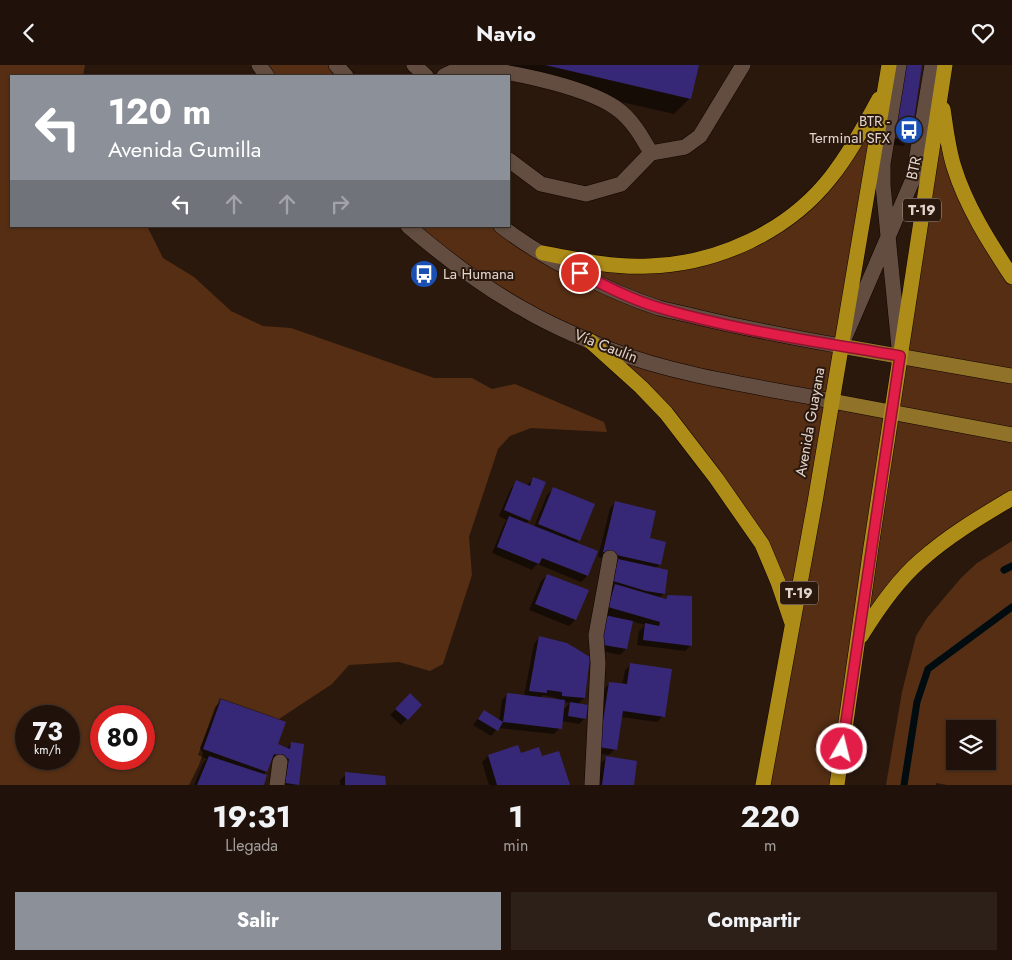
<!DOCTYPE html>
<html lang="es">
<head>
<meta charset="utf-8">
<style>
  body { margin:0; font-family:Jost,sans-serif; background:#2d2018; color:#f1f3f6; height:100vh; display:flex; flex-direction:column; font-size:19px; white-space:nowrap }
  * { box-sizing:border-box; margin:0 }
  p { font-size:16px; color:#a29e9c }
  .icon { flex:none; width:28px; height:28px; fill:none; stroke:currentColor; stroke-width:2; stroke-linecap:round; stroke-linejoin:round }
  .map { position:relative; height:720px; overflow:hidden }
  .sheet { display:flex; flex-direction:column; background:#20120a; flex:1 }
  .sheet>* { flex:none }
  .guide { position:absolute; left:10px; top:10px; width:500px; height:152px; border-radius:0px; box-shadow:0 1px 4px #0004,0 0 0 1px #3d322b; background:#8c9099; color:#fff; overflow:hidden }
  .controls { position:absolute; left:946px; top:655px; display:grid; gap:10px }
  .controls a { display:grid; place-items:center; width:50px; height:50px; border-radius:0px; background:#20120a; box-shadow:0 1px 4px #0004,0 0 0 1px #3d322b; font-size:25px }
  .speed { position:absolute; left:15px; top:640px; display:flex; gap:10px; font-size:25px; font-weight:700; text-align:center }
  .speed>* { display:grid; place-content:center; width:65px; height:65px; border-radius:50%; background:#20120a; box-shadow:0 1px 4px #0004,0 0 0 1px #3d322b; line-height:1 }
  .speed small { font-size:12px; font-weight:400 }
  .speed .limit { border:8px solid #d22; background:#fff; color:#111 }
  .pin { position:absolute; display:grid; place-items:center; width:42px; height:42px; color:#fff; margin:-21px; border:2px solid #fff; border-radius:50%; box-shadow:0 1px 5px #0007 }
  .me { position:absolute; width:55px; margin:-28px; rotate:8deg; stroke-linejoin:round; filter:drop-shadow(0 0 4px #0008) }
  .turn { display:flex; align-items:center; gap:18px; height:105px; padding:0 15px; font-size:22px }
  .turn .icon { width:65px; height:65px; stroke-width:2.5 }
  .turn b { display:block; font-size:35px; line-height:42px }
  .lanes { display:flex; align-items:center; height:48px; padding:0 15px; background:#0003; justify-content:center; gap:25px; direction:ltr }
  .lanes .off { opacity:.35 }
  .eta { display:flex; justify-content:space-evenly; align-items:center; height:85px; text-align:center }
  .eta b { font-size:30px; font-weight:700; line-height:35px }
  .action { display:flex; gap:10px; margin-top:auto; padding:10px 15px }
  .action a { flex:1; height:58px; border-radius:0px; background:#8c9099; color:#fff; font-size:20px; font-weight:700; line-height:58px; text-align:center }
  .action a+a { background:#2d2018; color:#f1f3f6 }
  header { display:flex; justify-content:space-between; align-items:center; height:65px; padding:0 15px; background:#20120a; font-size:22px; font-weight:700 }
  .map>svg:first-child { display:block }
  .green { fill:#552e14; fill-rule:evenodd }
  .shadow { fill:#0007; fill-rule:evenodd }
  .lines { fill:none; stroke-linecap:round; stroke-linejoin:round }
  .stream { stroke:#000c0f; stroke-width:7 }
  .building { fill:#372877 }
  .minor-casing { stroke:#110400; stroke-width:16 }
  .major-casing { stroke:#110400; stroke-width:16 }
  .highway-casing { stroke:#110400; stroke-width:16 }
  .minor { stroke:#624d40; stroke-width:15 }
  .major { stroke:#907328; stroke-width:15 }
  .highway { stroke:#ae8c18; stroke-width:15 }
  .route-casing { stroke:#92132f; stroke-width:12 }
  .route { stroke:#e11d48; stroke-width:9 }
  .labels { text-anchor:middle; stroke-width:4; stroke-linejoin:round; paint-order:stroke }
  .shield { fill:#2a180d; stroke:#aa9c93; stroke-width:1 }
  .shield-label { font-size:14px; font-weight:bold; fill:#e1d4cd }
  .poi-label { font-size:15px; fill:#e1d4cd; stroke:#2a180d; text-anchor:end }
  .street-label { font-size:15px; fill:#e1d4cd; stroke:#2a180d }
</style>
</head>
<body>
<header><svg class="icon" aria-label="back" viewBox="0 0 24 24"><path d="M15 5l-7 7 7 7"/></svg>Navio<svg class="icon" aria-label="heart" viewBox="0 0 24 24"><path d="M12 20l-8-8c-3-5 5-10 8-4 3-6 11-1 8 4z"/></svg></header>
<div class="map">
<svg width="1012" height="720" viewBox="0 0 1012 720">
  <rect width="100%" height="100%" fill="#2a180d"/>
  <!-- green -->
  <path class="green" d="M0,0H85L83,11H11V161H147L163,193L194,212L231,246L263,261L291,263L434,313H472L492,324L515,319L604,357L607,367L531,363L510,371L498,384L469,472L472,510L443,599L430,606L399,597L349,600L332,619L279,654L220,633L200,683L203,688L199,700L189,720H0ZM26,651H69V694H26ZM144,651V694H101V651Z
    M259,0H332L342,11H267Z
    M885,24L832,335L891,347L940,28L953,100L1012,212V433L919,497L857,576L837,720H763L793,561L762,479L641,322L562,264L408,161H501L543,188L614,200L718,189L811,134Z
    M1012,476V720H947L936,718V720H886L902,627L916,571L927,553L961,513L977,498ZM955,664H988V696H955Z"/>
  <!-- shadow -->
  <path class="shadow" d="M458,0H698L690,33L674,49Z
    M921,0L909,75L903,81L889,79Z
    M533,414L529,455L526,459L534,462L547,430L553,424L579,475L575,479L587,511L581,517L537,499L532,505L492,488L504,459L507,455L499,451L511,423L517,417L526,421Z
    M616,437L648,474L665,478L659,500L655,504L664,528L659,533L664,535L668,531L691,580L685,586L637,580L639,566L645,560L631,556L626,584L620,590L593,584L609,527L612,524L608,522L613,502L617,497L598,492L610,443Z
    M547,510L587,526L575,555L569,561L529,545L541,516Z
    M539,573L584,633L578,639L585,653L579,659L561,656L560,663L554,669L498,663L491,671L473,660L484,646L499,656L502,635L508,629L524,631L534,579ZM543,630L557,633V635L540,633ZM564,637L570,638L562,646Z
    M631,599L663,651L657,657L621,652L615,684L609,690L594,688L604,624L610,618L622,620L625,605Z
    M410,630L420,640L401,660L390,650Z
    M221,636L276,680L286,684L291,679L297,720H281L283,700L270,695L266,707L263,710V720H194L203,698L207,694L198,690L215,642Z
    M520,689L541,692L568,720H489L482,697L488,691Z
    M606,693L633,720H597L600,699Z
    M346,709L384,720H340V715Z"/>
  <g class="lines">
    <!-- stream -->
    <path class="stream" d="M1004,505L1012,501
      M904,720L917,637L928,604L1012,542"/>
  </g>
  <!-- building -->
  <path class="building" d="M545,0H699L691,34Z
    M906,0H922L911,75L894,73Z
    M533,412L546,417L530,456L504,445L516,415L530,421Z
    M553,422L595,439L580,476L538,459Z
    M615,436L656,446L650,473L666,477L661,500L603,487Z
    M509,451L598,486L588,511L542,493L539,499L497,482Z
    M618,494L668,505L665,529L646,526L613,516Z
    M547,509L589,525L576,555L535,539Z
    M615,519L666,534L668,530L692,531V581L643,575L645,558L659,561L660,557L608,542Z
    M604,550L633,556L627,584L598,579Z
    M539,571L567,578L590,592L585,633L562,631V627L547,625V628L529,626Z
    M630,598L672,604L665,652L623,646L617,685L599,682L609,617L627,619Z
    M410,628L422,640L408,655L395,644Z
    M507,628L565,635L562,664L503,657Z
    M221,634L286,657L278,679L290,684L291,677L304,679L299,720L285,718L289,694L274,689L267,707L203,684Z
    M570,637L588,640L586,654L568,651Z
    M484,645L503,657L498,666L478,654Z
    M518,680L521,688L539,682L542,691L559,686L570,720H497L488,690Z
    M209,691L267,710L264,720H197Z
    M606,691L637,696L634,720H602Z
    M345,707L385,711L386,720H345Z"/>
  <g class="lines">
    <defs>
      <path id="minor" d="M259,0L267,11
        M336,0L346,11
        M414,0L426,11
        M899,0L883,99V120L899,282
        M444,11C448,9 453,6 458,5C494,0 586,22 616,43C632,54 642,72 651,88L685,82L700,71L743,0
        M509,95L541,119L586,129L621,119L651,88
        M408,161C444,192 483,222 525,245C552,261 582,273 611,285C678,311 761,322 832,336
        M501,161C542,193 610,227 659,243C670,246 682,248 693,251C742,263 791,272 841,281L913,114L932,0
        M277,720L280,697
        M592,720L598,598L596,570L610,493"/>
      <path id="major" d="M841,281L1012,311
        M832,336L1012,370"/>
      <path id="highway" d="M943,44C946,63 948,83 954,102C966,141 989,177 1012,212
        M543,188C578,195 613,203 649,201C717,199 788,167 831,112C850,88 864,61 879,34
        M590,276L641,322L666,348L716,413L762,479L778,517L792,558
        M861,571C877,545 897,516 920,496C948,471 980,452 1012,433
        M763,720L815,437L889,0
        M837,720L871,482L945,0"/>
    </defs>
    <!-- minor casing -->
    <use href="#minor" class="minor-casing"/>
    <!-- major casing -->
    <use href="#major" class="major-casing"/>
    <!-- highway casing -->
    <use href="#highway" class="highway-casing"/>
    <!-- minor -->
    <use href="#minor" class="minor"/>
    <!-- major -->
    <use href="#major" class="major"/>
    <!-- highway -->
    <use href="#highway" class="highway"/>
  </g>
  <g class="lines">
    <defs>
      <path id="route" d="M580,208C606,221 632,235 660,243C738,266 820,277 900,291L842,684"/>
    </defs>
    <!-- route casing -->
    <use href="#route" class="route-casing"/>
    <!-- route -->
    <use href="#route" class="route"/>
  </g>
  <!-- icons -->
  <defs>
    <symbol id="bus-disc" viewBox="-11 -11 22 22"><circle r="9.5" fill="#1a4fb4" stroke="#2a180d"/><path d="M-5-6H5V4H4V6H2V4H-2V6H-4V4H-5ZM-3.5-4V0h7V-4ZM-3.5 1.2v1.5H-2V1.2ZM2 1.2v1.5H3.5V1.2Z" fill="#fff"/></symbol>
  </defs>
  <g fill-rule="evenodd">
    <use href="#bus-disc" x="893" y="49" width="32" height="32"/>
    <use href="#bus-disc" x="408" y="193" width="32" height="32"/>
  </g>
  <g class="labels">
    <!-- shield labels -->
    <g class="shield">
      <rect x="903" y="133.5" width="38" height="23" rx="4"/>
      <rect x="780" y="516.5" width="38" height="23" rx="4"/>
    </g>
    <g class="shield-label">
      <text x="922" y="150">T-19</text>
      <text x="799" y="533">T-19</text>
    </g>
    <!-- poi labels -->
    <g class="poi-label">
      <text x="890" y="61">BTR -<tspan x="890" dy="17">Terminal SFX</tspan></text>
      <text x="443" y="214" text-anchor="start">La Humana</text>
    </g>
    <!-- street labels -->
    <g class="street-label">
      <text transform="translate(914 103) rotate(-77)" y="5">BTR</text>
      <text transform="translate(606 281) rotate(21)" y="5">Vía Caulín</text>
      <text transform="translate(810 357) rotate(-80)" y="5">Avenida Guayana</text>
    </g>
  </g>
</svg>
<div class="controls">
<a><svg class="icon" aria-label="layers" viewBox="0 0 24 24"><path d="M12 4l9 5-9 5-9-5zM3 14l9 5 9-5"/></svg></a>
</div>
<div class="speed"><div>73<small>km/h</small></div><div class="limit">80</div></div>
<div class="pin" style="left:580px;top:208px;background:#d93025"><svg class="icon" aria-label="arrive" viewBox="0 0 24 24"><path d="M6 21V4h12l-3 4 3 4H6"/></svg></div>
<svg class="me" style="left:842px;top:684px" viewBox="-20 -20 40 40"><circle r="17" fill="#e11d48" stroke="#fff" stroke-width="3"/><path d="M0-11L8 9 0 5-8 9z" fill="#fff"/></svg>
<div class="guide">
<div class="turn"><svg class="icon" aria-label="left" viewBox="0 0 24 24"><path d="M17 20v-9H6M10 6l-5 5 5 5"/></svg><div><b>120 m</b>Avenida Gumilla</div></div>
<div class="lanes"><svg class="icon" aria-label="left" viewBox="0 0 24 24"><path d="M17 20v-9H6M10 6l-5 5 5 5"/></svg><svg class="icon off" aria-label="ahead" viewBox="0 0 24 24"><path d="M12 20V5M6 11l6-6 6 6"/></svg><svg class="icon off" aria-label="ahead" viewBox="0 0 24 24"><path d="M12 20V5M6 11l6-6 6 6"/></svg><svg class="icon off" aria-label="right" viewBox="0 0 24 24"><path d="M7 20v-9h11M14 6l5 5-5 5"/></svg></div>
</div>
</div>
<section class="sheet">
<div class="eta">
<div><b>19:31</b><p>Llegada</p></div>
<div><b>1</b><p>min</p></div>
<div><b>220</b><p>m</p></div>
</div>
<div class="action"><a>Salir</a><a>Compartir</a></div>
</section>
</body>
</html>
